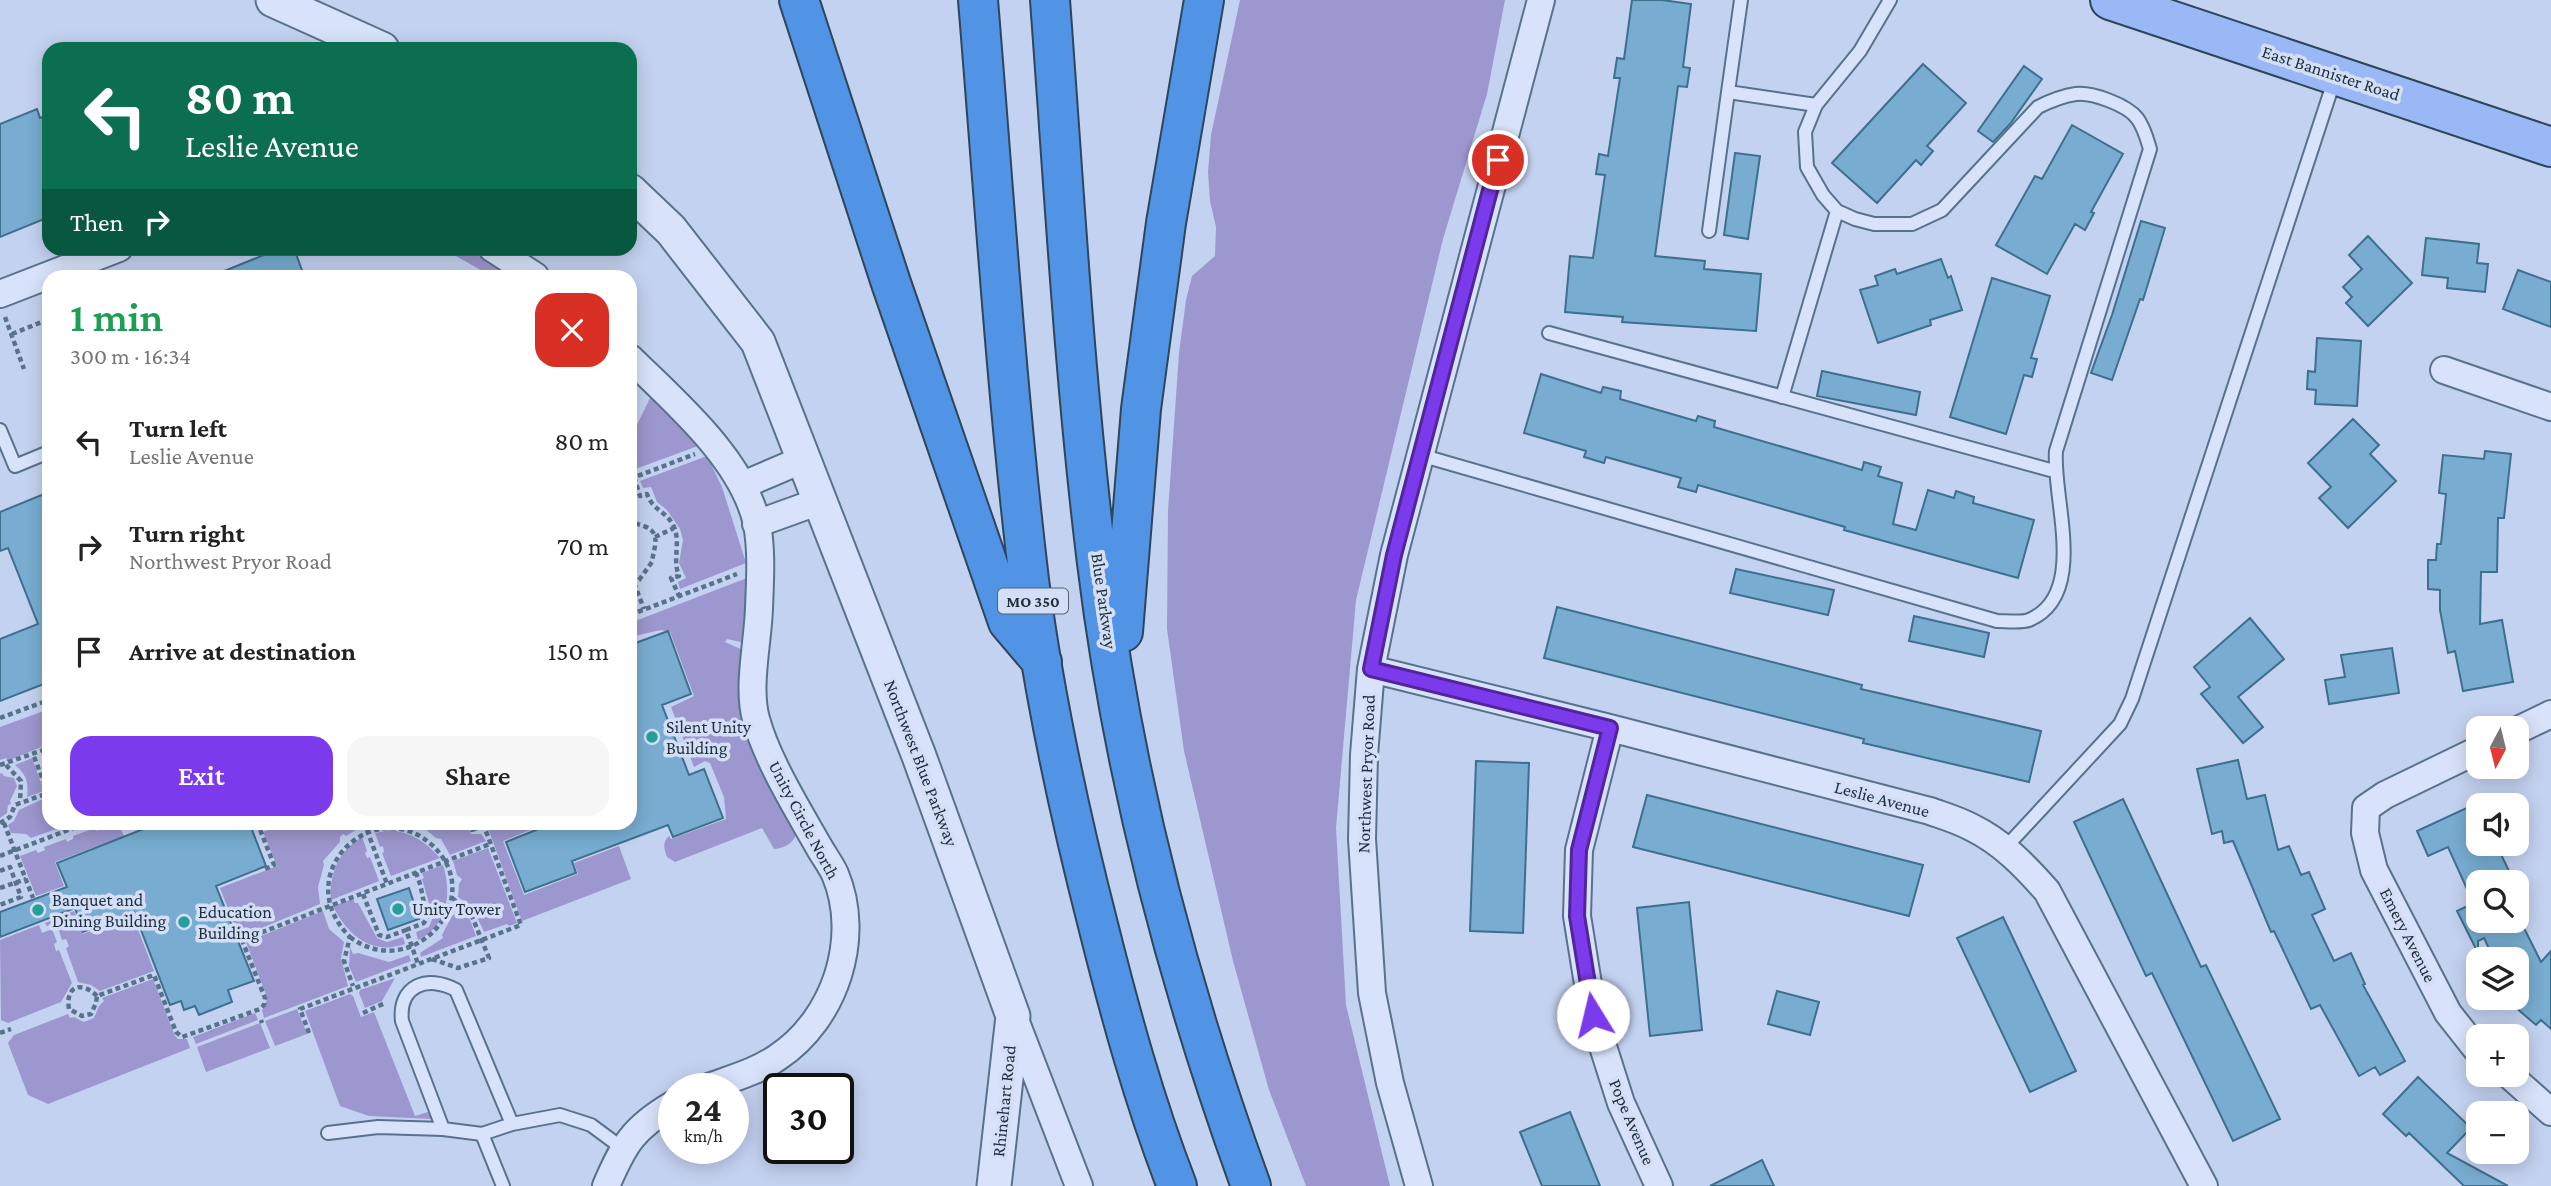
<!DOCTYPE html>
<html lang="en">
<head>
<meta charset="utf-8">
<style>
  body { margin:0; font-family:"Crimson Pro",serif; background:#f6f6f6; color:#222; height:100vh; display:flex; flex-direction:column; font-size:26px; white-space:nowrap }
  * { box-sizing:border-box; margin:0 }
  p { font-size:23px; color:#767676 }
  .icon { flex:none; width:38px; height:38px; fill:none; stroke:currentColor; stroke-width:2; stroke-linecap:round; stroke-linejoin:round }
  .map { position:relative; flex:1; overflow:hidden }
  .panel { position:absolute; left:42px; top:270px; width:595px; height:560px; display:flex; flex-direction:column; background:#fff; border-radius:21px; box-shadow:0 4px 18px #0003 }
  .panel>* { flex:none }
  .guide { position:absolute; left:42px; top:42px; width:595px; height:214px; border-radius:21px; box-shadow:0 4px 18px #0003; background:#0b6e4f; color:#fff; overflow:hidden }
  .needle { width:46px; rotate:187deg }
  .fabs { position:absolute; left:2466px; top:716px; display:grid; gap:14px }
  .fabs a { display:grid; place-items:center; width:63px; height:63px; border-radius:14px; background:#fff; box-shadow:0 4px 18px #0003; font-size:35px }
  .speed { position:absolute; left:658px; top:1073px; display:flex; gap:14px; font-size:35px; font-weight:700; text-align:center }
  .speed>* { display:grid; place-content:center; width:91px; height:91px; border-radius:50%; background:#fff; box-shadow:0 4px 18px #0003; line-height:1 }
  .speed small { font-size:18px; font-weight:400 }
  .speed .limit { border:4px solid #111; border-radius:10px; background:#fff; color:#111 }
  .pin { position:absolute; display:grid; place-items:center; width:60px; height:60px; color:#fff; margin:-30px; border:4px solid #fff; border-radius:50%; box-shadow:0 2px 7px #0007 }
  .me { position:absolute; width:77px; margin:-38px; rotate:351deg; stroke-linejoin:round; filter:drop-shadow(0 0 5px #0008) }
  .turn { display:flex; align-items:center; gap:24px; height:147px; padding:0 28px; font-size:32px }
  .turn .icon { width:91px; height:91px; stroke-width:2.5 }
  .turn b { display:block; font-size:49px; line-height:60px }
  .then { display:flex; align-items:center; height:66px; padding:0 28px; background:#0003; gap:14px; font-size:26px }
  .round { display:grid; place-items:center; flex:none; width:74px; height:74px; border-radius:21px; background:#f6f6f6 }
  .head { display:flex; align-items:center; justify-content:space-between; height:119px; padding:0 28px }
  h1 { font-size:42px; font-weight:600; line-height:52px; color:#1e9e55 }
  .primary-button { display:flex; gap:14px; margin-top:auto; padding:14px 28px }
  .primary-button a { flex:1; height:80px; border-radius:21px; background:#7c3aed; color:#fff; font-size:28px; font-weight:600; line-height:80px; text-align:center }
  .primary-button a+a { background:#f6f6f6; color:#222 }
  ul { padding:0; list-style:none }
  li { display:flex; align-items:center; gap:21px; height:105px; padding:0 28px }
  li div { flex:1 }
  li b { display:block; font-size:26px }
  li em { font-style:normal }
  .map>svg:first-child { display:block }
  .green { fill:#9d97cf }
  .building { fill:#78add1; stroke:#3e6f8d; stroke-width:2 }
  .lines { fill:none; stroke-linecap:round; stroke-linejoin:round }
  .service-casing { stroke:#59728c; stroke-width:16 }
  .minor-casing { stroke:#59728c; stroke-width:30 }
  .tertiary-casing { stroke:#59728c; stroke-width:37 }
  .primary-casing { stroke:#2d465a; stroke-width:42 }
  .motorway-casing { stroke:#2d465a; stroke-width:42 }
  .path { stroke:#59728c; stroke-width:4.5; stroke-dasharray:5 3.5; stroke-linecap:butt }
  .service { stroke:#d8e3fb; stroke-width:12 }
  .minor { stroke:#d8e3fb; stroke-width:26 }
  .tertiary { stroke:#d8e3fb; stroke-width:33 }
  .primary { stroke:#9ab8f5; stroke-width:38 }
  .motorway { stroke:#5193e4; stroke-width:38 }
  .route-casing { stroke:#51269a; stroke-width:18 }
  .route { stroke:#7c3aed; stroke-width:12 }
  .poi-dot { fill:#269f9c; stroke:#d4dff7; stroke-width:2.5 }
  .labels { text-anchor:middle; stroke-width:7; stroke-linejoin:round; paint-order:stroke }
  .shield { fill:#d4dff7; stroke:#556373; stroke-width:2 }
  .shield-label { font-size:16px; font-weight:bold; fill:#1e2e3b }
  .street-label { font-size:18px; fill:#1e2e3b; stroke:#d4dff7 }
  .poi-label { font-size:18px; fill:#1e2e3b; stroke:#d4dff7; text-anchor:start }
</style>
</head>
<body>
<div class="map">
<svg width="2551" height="1186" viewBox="0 0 2551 1186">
  <rect width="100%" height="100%" fill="#c4d2f1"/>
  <!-- green -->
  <path class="green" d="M1240,0H1505L1487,94L1443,239L1356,600L1336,828L1346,1005L1390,1186H1306L1269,1090L1233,961L1184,751L1167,629L1168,511L1179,353L1186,300L1192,276L1215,256L1216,227L1210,201L1208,172L1211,135Z
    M448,249H466L514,276H491L449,252Z
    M651,396L698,446L630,471V439Z
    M707,456L722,487L746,563L680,589L678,582L686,578L679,563L683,540L680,529L667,510L657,502L651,487L643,488L640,481Z
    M747,578L745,643L727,639L725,642L745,651L797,831C795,842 786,848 774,849L762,828L675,862L667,857C664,849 662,842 669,836L671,839L726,819L724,797L710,763L705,761L694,767L671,707L694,696L670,632L661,630L630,637V623Z
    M49,709V744L7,761L6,758L0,760V727Z
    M32,758L44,791L27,797C29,782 26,774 15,765Z
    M2,773L4,776L14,778L17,786L10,801L11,804L8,805L7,813L0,818V774Z
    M49,796V822L73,823L31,838L26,834L11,833L8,825L14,821L19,810Z
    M110,823H124L119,825L124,836L55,862L64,886L36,896L20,856L36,850L38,853L45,850L44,847L66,839L67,842L73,839V836L95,828L97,831Z
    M353,823L354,826L358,825L359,828L346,836L343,834L340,837V842L323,861L324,865L318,887L320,904L239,937L220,888L277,866L263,832L286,823Z
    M404,823H466L471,834H481L486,841L450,855L441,839L436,838L418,823Z
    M502,823H548L503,841L524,895L578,874L574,863L619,846L631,879L522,921L488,828Z
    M391,830C413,833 426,842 440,858L391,876L382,853L384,852L383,846L380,847L375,833Z
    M362,837L367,851L365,853L367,858L370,857L379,881L331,900C329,873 339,851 362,837Z
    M488,848L517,923L509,926L507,924L484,932C478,918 472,906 458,897L459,884L462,879L457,875L453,861Z
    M443,865C452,893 448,926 418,940L416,932L429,927L433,917L422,879L424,878L422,873Z
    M353,899L355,903H358L377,938L387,942L403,937L405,944C372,956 347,935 333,906Z
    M457,905L469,917L476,936L421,957L420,953L443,938L442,935L452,916L459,911Z
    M74,911L83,934L132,914L154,971L100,991L91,985L78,982L66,948L69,946L66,939L62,940L56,922L47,926L45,923Z
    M323,911L329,929L344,942L341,958L348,986L264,1018L262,1010L265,1007L267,997L246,942Z
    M39,925L42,933L52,929L57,942L54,944L56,951L59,950L72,983L61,1002L8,1023L1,1020L0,940Z
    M350,947L353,954L358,953L389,962L409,955L411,961L356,982L349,966Z
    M395,978L382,1001L365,1008L359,993L360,990Z
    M153,979L175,1036L178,1039H187L190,1048L48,1104L28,1095L8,1043L14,1035L68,1014L70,1018L74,1017L84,1022L94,1018L99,1006L104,1001L102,998Z
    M350,994L353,996L361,1017L374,1012L415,1116L431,1111L434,1117L431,1119L369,1116L340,1106L305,1011Z
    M297,1009L307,1034L275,1046L265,1021Z
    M255,1013L258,1020L196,1044L193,1037Z
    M260,1023L270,1048L206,1072L197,1047Z"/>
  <!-- building -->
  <path class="building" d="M1632,0H1662L1691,4L1683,67L1690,68L1687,87L1678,86L1655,256L1705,261L1704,269L1761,274L1756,331L1622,322L1623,317L1565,312L1570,256L1593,258L1605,175L1596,174L1599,154L1608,156L1620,78H1614L1617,58L1624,59Z
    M1923,64L1966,103L1927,146L1933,151L1921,165L1916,160L1877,203L1832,163Z
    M2024,66L2042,79L2010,124L1993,142L1978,131Z
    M37,109L40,118L49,115V217L0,237V124Z
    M2072,125L2123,154L2091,212L2094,213L2085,230L2075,224L2047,274L1996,245L2035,176L2042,179Z
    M1735,153L1760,156L1748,239L1724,235Z
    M2141,221L2165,228L2143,300L2140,299L2112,380L2091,373L2112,315Z
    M2368,236L2412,283L2368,326L2346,303L2352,297L2343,287L2362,269L2349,255Z
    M2426,238L2479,244L2477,263L2488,264L2485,292L2447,288L2448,278L2422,275Z
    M281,248H294L304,276H212Z
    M1941,259L1948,278L1951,276L1962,310L1930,320L1931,325L1878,343L1860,290L1878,285L1875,276L1895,269L1897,274Z
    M2518,270L2551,282V327L2503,309Z
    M1992,278L2050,296L2031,358L2037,359L2032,377L2024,375L2006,434L1950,417Z
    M2317,338L2361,341L2357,406L2315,404L2316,390L2307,389L2308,371L2315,372Z
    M1822,371L1920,392L1916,415L1817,396Z
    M1541,374L1601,393L1603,387L1621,391L1620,399L1696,421L1698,416L1715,421L1714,427L1862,470L1864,462L1881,467L1878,476L1902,483L1893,524L1916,530L1928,490L1954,498L1956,491L1974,497L1973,503L2034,520L2018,578L1844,530L1845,527L1698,485L1696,492L1678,487L1681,478L1606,457L1604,463L1584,457L1586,451L1524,433Z
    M2353,419L2379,445L2370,454L2396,481L2348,528L2319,498L2331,487L2308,463Z
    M2485,451L2511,454L2504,518H2498L2497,572H2481L2480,624L2502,620L2513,682L2463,691L2455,651L2448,653L2440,610V590L2428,589V560H2436L2437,544H2441L2446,494L2439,493L2443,455L2484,459Z
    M49,492V682L0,701V639L38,624L8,548L0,551V512Z
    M1736,569L1834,590L1828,615L1730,593Z
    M1557,607L1862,685L1861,689L2041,731L2029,782L1863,743L1864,739L1544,658Z
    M1914,616L1989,633L1984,657L1909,641Z
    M2250,618L2284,659L2238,697L2263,727L2243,743L2201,694L2210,687L2194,667Z
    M668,631L691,694L662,705L689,775L704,769L723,818L673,837L668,825L572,861L576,873L525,892L506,842L556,822H630V645Z
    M2392,648L2399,693L2329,704L2325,680L2345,677L2341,655Z
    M2238,760L2247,799L2265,795L2278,850L2289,846L2301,875L2309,872L2325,909L2312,915L2334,961L2351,953L2365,984L2363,985L2405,1061L2380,1075L2375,1067L2359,1076L2320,1005L2311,1009L2274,931L2271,932L2233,841L2224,843L2222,831L2212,834L2197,769Z
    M1476,761L1529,763L1523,933L1470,931Z
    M1647,795L1923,865L1909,916L1633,847Z
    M2123,799L2201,967L2206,965L2280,1119L2233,1141L2152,973L2146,976L2074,822Z
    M2473,805L2478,815V844H2496L2509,871L2484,882H2478V885L2467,889L2448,847L2428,856L2417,831Z
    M161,822H249L266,866L216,886L254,981L228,990L232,1002L199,1015L195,1006L184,1010L181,1001L170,1005L134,912L83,932L75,908L0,937V912L67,887L57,863Z
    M409,888L419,919L388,930L377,899Z
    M2478,901V920H2520L2541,962L2551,951V1029L2541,1020L2536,1025L2507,1000L2510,998H2516V959H2494L2484,938L2478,941V953L2457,911Z
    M1689,902L1702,1030L1650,1036L1637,908Z
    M2003,917L2076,1071L2030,1092L1957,938Z
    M1777,991L1819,1002L1810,1035L1768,1024Z
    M2418,1077L2471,1128L2447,1153L2508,1186H2464L2409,1133L2406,1136L2383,1114Z
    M1570,1112L1600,1186H1542L1520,1132Z
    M1762,1160L1774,1186H1710Z"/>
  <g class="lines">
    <defs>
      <path id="service" d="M1728,92L1741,0
        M1709,231L1728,92L1816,105
        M1549,333L2054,471
        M1782,397L1837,211
        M0,430L15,466L49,452
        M1420,455L1997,621C2006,621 2021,623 2029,620C2089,595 2052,498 2056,451L2150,149C2147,139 2144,127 2137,118C2127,105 2092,92 2076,94C2062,96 2050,101 2038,107L1942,210L1912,224H1874L1855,219L1837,211L1823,195L1807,167L1805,132L1816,105L1860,51L1890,0
        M2005,848L2120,724L2132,699L2335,78
        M443,1129L402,1021C398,986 427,974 456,990L512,1124
        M328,1133L378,1127L443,1129L482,1134L512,1124L560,1115L591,1125L622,1148
        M482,1134L503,1186"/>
      <path id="minor" d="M492,248L535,276
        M0,294L119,248
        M630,358C675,402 743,460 757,524C762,551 760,581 759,608C758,642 747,687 756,719C767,760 798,810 819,847C824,856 831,865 835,874C862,938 835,1019 778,1057C757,1072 730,1079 706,1088
        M2444,370L2551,407
        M743,485L804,459
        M756,524L820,501
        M1371,669L1610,728L1930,811C1944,816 1958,820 1971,827C2002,842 2025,866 2047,891L2204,1186
        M1610,728L1579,850L1577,916L1593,1015L1621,1103L1659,1186
        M2516,731L2551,714
        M2478,750L2385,795L2366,808L2365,833L2374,870L2448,1013L2478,1051
        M1014,1017L1079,1186
        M2508,1074L2551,1112
        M606,1186C624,1144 633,1128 674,1104
        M1419,1186L1390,1083L1372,993L1362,839L1364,755L1371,669L1394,555L1541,0"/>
      <path id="tertiary" d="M273,0L382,49
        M630,191L671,230L758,342L919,756L1013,1016L994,1186"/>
      <path id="primary" d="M2110,0L2551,147"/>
      <path id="motorway" d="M799,0L891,283L1008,622L1042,662
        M978,0C994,193 1006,387 1029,580C1044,696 1069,812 1098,925C1120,1013 1144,1101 1177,1186
        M1050,0C1064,187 1074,376 1097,563C1123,775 1178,985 1251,1186
        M1123,632L1141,409L1166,223L1204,0"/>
    </defs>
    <!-- service casing -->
    <use href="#service" class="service-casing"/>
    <!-- minor casing -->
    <use href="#minor" class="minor-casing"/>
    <!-- tertiary casing -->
    <use href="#tertiary" class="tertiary-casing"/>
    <!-- primary casing -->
    <use href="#primary" class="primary-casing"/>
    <!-- motorway casing -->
    <use href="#motorway" class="motorway-casing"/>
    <!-- path -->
    <path class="path" d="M5,317L24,369
      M12,334L49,319
      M634,477L640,496L647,494C653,511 667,511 674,527C681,544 672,559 679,576L671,578L679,596
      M630,479L695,454
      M630,522L636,520L637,524C664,530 654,545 652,562L639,580L630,584
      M655,537L674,528
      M634,583L644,609
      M630,615L737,574
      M0,718L49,700
      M0,765L49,748
      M6,765L21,781L20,802
      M145,822L147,827
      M257,822L274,865L265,869
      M364,822L387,884
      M469,822L472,830L493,822
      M0,823L10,817L15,805L48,793L33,754
      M4,823L33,898
      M259,826L268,822
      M0,856L89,822
      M0,871L10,867L21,897L0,905
      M0,888L26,879
      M363,894L379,935L387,937L406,930L418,964
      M406,930L424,923L428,916C422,901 423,889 416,873
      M350,937C412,984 489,899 433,846C375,791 287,874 350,937L344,961L353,986
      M432,959L458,968L489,958L471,914L451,897
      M97,996C82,981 65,985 69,1009L82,1016L91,1014L96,1003L97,996L154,975L176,1032L182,1037L260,1009L264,1005L265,998L242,940L490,844
      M363,1013L385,1003
      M261,1020L262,1023
      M0,1033L11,1029
      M309,1033L300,1009L521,925L484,826"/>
    <!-- service -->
    <use href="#service" class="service"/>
    <!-- minor -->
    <use href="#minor" class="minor"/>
    <!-- tertiary -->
    <use href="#tertiary" class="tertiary"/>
    <!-- primary -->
    <use href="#primary" class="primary"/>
    <!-- motorway -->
    <use href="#motorway" class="motorway"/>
  </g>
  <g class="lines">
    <defs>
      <path id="route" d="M1498,160L1394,555L1371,669L1610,728L1579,850L1577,916L1593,1015"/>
    </defs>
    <!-- route casing -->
    <use href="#route" class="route-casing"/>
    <!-- route -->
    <use href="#route" class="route"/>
  </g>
  <!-- markers -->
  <g class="poi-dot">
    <circle cx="652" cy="737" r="7"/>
    <circle cx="398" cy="909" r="7"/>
    <circle cx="38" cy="910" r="7"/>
    <circle cx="184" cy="922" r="7"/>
  </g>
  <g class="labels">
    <!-- shield labels -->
    <rect class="shield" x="998" y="588.5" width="70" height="25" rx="5"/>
    <g class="shield-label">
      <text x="1033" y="607">MO 350</text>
    </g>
    <!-- street labels -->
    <g class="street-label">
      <text transform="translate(2331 73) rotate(18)" y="6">East Bannister Road</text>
      <text transform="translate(1104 601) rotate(82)" y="6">Blue Parkway</text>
      <text transform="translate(921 763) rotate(69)" y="6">Northwest Blue Parkway</text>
      <text transform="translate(1366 774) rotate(-88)" y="6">Northwest Pryor Road</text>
      <text transform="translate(1882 799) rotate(15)" y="6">Leslie Avenue</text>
      <text transform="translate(804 820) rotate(62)" y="6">Unity Circle North</text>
      <text transform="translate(2408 935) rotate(63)" y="6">Emery Avenue</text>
      <text transform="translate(1004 1101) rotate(-84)" y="6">Rhinehart Road</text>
      <text transform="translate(1632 1122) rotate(67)" y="6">Pope Avenue</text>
    </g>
    <!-- poi labels -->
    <g class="poi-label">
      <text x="666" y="733">Silent Unity<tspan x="666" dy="21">Building</tspan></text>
      <text x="52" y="906">Banquet and<tspan x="52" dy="21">Dining Building</tspan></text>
      <text x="412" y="915">Unity Tower</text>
      <text x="198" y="918">Education<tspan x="198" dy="21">Building</tspan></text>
    </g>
  </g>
</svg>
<div class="fabs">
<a><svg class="needle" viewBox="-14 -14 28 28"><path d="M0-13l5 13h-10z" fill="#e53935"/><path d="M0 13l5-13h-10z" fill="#767676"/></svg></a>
<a><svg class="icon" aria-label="sound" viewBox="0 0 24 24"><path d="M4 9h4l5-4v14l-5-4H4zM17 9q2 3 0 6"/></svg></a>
<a><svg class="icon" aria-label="search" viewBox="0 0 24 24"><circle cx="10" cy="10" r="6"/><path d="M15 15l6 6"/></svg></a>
<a><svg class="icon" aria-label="layers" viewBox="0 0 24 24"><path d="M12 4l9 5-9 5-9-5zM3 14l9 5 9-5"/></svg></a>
<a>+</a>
<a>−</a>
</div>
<div class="speed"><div>24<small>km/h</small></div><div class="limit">30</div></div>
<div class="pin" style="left:1498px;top:160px;background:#d93025"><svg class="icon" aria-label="arrive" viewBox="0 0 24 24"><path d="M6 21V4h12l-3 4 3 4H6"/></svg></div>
<svg class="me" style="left:1593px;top:1015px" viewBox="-20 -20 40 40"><circle r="19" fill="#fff"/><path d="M0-13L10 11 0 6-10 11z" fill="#7c3aed"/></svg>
<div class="guide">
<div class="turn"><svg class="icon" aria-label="left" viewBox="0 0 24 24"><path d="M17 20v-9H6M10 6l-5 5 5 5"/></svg><div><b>80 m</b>Leslie Avenue</div></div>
<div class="then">Then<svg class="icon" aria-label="right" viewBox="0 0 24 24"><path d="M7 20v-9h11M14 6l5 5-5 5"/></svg></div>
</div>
<section class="panel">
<div class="head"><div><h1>1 min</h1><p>300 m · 16:34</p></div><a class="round" style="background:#d93025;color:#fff"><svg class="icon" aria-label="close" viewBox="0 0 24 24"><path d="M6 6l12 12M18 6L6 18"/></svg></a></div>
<ul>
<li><svg class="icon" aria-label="left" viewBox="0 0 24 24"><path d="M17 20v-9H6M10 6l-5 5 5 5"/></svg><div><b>Turn left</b><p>Leslie Avenue</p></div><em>80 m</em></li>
<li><svg class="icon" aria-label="right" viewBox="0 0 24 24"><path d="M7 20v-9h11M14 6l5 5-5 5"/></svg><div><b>Turn right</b><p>Northwest Pryor Road</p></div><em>70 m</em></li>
<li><svg class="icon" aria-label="arrive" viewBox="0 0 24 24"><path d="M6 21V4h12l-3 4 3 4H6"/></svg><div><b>Arrive at destination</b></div><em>150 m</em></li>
</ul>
<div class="primary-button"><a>Exit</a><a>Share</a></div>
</section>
</div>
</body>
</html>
